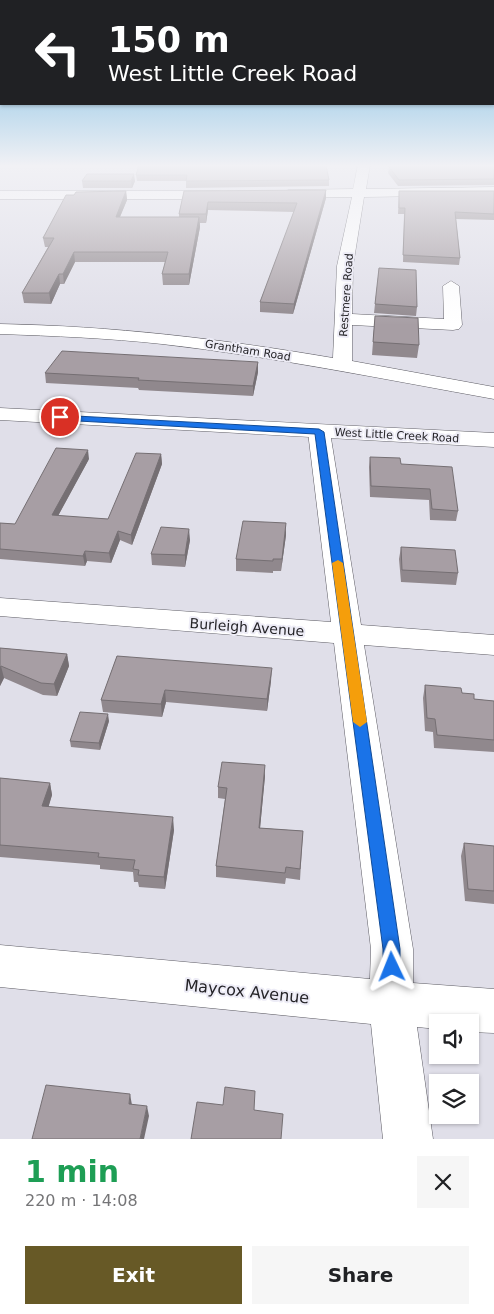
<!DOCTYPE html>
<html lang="en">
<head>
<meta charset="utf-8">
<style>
  body { margin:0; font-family:"DejaVu Sans",sans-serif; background:#f6f6f6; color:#202124; height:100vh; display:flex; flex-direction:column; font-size:19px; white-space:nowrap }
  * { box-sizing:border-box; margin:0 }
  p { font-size:16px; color:#757577 }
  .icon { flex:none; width:28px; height:28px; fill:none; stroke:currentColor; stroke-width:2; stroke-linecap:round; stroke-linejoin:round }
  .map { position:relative; height:1139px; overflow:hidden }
  .details { display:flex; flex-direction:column; background:#fff; flex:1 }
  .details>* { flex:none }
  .guide { position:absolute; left:0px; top:0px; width:495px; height:105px; box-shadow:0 1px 4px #0004; background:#202124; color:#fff; overflow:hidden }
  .controls { position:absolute; left:429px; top:1014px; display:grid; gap:10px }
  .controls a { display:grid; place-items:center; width:50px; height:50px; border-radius:0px; background:#fff; box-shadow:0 1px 4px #0004; font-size:25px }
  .pin { position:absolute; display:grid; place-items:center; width:42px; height:42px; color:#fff; margin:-21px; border:2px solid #fff; border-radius:50%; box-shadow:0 1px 5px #0007 }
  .me { position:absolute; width:55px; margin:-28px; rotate:358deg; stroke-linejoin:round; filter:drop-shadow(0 0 4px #0008) }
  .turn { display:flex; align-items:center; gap:18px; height:105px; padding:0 25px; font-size:22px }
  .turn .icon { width:65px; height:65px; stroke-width:2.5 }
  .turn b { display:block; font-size:35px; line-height:42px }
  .round { display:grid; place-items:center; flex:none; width:52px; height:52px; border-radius:0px; background:#f6f6f6 }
  .head { display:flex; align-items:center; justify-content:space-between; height:85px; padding:0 25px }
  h1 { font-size:30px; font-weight:700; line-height:38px; color:#1e9e55 }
  .cta { display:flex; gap:10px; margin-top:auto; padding:10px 25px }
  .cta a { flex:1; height:58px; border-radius:0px; background:#675926; color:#fff; font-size:20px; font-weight:700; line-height:58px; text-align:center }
  .cta a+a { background:#f6f6f6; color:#202124 }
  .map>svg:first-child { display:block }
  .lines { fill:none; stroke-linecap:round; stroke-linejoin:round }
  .minor-casing { stroke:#5d5c64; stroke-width:1 }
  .primary-casing { stroke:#5d5c64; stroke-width:1 }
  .minor { fill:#fff; fill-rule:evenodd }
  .primary { fill:#fff; fill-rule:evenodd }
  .wall { fill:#90888d }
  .shaded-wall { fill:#756f73 }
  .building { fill:#a79ea4; stroke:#756f73 }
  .route { fill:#1a73e8; stroke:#114b97 }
  .slow { fill:#f59e0b }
  .labels { text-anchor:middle; stroke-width:4; stroke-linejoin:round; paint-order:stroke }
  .far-street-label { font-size:11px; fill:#242327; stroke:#edecf6 }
  .street-label { font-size:14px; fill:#242327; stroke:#edecf6 }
  .near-street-label { font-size:16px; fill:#242327; stroke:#edecf6 }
</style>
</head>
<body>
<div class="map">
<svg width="494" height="1139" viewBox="0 0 494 1139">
  <rect width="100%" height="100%" fill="#e0dfe9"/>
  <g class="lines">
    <defs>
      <path id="minor" d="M358,165H370L366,189L494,187V195L364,197L353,266L352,314L444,319L443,286L451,281L459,286L462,325L459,329L453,330L352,325V361L494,387V399C383,379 275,357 162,344C108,338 54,336 0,334V324C112,326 222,339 333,358L337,266L352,197L288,198L282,194L288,190L353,189Z
        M0,191H220L226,195L220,199H0Z
        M319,425L327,427L330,432L361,625L494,635V655L364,645L413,949V983L494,989V1033L470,1032V1022H438V1029L417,1027L433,1139H383L371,1024L0,987V945L370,979L371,949L334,643L0,616V598L331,622L308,432L311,427Z"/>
      <path id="primary" d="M0,408L494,433V447L0,420Z"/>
    </defs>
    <!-- minor casing -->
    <use href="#minor" class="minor-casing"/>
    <!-- primary casing -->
    <use href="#primary" class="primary-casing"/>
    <!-- minor -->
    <use href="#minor" class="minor"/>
    <!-- primary -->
    <use href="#primary" class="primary"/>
  </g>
  <!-- wall -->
  <path class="wall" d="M139,165L329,180V186L186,188V181H137L136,175Z
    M494,165V185L398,186L388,173L389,167Z
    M82,181H135L132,188H83Z
    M326,190V198L293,314L260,312V302L294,212L208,210L206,223H200V227L189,285H163L162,274L165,262H75L64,284H60L51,304L24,303L22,293L48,247H45L43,238L74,195L126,191L127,200L120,217H179V214L184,191Z
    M399,191H494V220L456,219L460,258L459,265L403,262L404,214H398Z
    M379,268L417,307L416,316L374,313Z
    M375,316L419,345L417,358L372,355Z
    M258,362V372L253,396L139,390L138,388L46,383L45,373Z
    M161,454L162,464L132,545L120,540L111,563L87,561L85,566L0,559V523L15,524L89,459L58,516L108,519Z
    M370,457L401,464L458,511L456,521L430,520L429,500L370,497L369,467Z
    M286,535L281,571H273V573L236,571V559Z
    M190,540L185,567L152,565L151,554Z
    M401,547L458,573L456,585L401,582L399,559Z
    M0,648L67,654L69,666L57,696L43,695L4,678L0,686Z
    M117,656L271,681L267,711L166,702L162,717L103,712L101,700Z
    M425,685L462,693L474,699L494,701V752L434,748L433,732L425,731L423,698Z
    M109,721L100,750L71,747L70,741Z
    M265,776L260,828L303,831L300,880L286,878L285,884L216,877V866L225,799L218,798V787Z
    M0,778L50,783L52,795L48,807L174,830L165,889L139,887L138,882H134L133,872L100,869V865L0,857Z
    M464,843L494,846V904L465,901L461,856Z"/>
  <!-- shaded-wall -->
  <path class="shaded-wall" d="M134,174L135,181L132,188L131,181Z
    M326,190V198L293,314L294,304Z
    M126,191L127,200L116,226V217Z
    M208,202V210L206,223V214Z
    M199,217L200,227L189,285V274Z
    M74,252L75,262L64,284L63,274Z
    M59,274L60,284L51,304L49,293Z
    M258,362V372L253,396V386Z
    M88,450L89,459L53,525L52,515Z
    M161,454L162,464L132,545L131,535Z
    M286,523V535L281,571L282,559Z
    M189,529L190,540L185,567V555Z
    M118,531L120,540L111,563L109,553Z
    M85,551L87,561L85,566L83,556Z
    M67,654L69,666L57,696L54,684Z
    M1,666L4,678L0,686V668Z
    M272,668L271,681L267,711V699Z
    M165,690L166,702L162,717L161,704Z
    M108,714L109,721L100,750L99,743Z
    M265,765V776L259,839V828Z
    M50,783L52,795L45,819L42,806Z
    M173,817L174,830L165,889L164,877Z
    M130,1094L132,1105L129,1104Z
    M147,1106L149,1116L144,1139H140Z"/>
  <!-- building -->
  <path class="building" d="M139,165H326L329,180L186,181L187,175H136Z
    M389,165H494V179L399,180L389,167Z
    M87,174H134L131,181H82Z
    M326,190L294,304L260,302L297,203L208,202L206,214H179L184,191Z
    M126,191L116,217H199L189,274H162L168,252H74L63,274H59L49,293H22L54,238H43L66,195H74L76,192Z
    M399,191H494V214L455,212L460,258L403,255L405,208H399Z
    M379,268L416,270L417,307L375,304Z
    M375,316L418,318L419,345L373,342Z
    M62,351L258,362L253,386L138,380L139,378L45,373Z
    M56,448L88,450L52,515L108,519L136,453L161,454L131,535L118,531L109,553L85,551L83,556L0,549V523L15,524Z
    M370,457L400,458L401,464L452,467L458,511L432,509L430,489L371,486Z
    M243,521L286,523L282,559H273V561L236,559Z
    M161,527L189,529L185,555L151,554Z
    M401,547L455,550L458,573L402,570Z
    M0,648L67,654L54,684L41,683L1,666L0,668Z
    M117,656L272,668L267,699L165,690L161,704L101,700Z
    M425,685L461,688L462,693L474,694V699L494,701V740L437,735L435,719L427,718Z
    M80,712L108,714L99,743L70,741Z
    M222,762L265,765L259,828L303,831L300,869L286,867L285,873L216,866L227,788L218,787Z
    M0,778L50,783L42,806L173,817L164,877L138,875L139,870L133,869L135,860L98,857L99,853L0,845Z
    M464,843L494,846V891L468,889Z
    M46,1085L130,1094L129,1104L147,1106L140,1139H32Z
    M225,1087L255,1091L254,1110L283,1114L281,1139H191L197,1102L223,1105Z"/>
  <!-- sky -->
  <linearGradient id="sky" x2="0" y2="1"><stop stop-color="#5fb0de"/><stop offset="0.51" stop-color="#f1f1f5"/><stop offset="1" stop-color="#f1f1f5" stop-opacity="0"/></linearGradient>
  <rect width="494" height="325" fill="url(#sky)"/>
  <!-- route -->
  <path class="route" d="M57,415L319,429L324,432L400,949V967L398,973L392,976L385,973L383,967V949L315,434L60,420L57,419Z"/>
  <!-- slow -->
  <path class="slow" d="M338,560L343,563L367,722L360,727L353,722L332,563Z"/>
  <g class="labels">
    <!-- far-street labels -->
    <g class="far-street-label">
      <text transform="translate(346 295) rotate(-86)" y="4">Restmere Road</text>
      <text transform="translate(248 350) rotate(9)" y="4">Grantham Road</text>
      <text transform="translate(397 435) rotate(3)" y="4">West Little Creek Road</text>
    </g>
    <!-- street labels -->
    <g class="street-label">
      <text transform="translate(247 627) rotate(4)" y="5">Burleigh Avenue</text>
    </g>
    <!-- near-street labels -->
    <g class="near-street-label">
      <text transform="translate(247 991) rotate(6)" y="6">Maycox Avenue</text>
    </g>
  </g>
</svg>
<div class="controls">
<a><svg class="icon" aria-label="sound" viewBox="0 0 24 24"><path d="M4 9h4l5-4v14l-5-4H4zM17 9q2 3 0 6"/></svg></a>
<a><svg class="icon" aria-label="layers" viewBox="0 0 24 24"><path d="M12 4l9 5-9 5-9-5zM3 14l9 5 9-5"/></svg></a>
</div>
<div class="pin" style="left:60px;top:417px;background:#d93025"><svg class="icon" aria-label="arrive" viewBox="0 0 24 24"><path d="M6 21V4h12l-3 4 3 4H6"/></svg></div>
<svg class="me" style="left:392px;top:967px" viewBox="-20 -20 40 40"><path d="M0-17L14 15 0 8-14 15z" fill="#1a73e8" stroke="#fff" stroke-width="4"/></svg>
<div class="guide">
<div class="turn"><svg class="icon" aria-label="left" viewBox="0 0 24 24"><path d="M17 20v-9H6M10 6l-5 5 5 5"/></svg><div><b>150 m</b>West Little Creek Road</div></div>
</div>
</div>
<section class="details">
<div class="head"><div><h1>1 min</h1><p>220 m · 14:08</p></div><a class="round"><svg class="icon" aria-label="close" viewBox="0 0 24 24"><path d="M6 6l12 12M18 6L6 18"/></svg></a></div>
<div class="cta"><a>Exit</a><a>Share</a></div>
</section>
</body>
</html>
